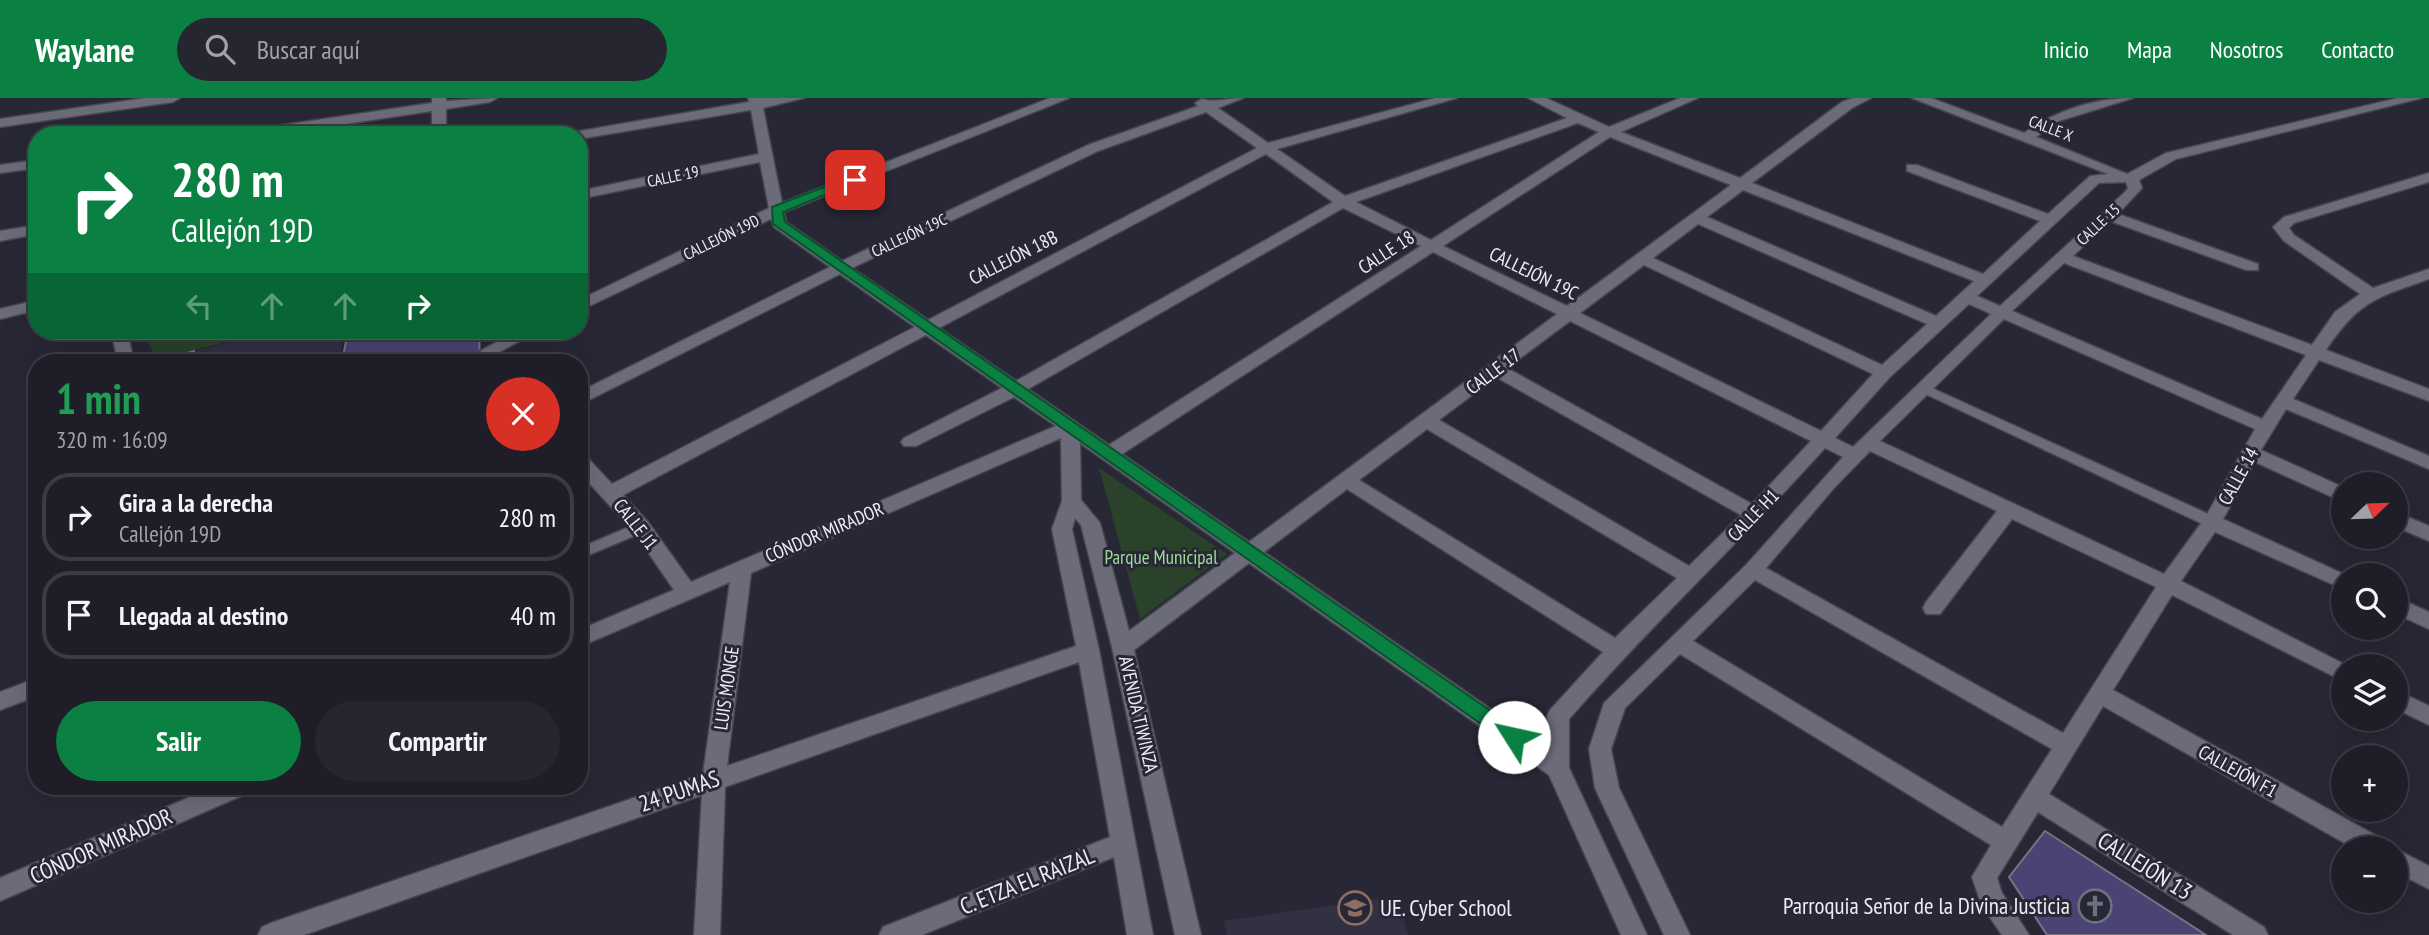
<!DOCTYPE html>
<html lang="es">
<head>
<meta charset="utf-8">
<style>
  body { margin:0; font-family:"PT Sans Narrow",sans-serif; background:#262630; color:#f1f3f6; height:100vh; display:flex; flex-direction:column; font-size:26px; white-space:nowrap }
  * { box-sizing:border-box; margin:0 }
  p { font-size:23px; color:#a1a2a8 }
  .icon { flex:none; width:38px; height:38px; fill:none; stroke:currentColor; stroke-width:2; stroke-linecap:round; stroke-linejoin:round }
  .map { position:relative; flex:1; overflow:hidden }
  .sheet { position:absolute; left:28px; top:256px; width:560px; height:441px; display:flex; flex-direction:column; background:#1e1d28; border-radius:28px; box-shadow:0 7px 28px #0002,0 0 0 2px #3c3b45 }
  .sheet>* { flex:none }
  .guide { position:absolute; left:28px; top:28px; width:560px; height:214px; border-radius:28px; box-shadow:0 7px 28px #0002,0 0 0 2px #3c3b45; background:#0b8043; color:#fff; overflow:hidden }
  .needle { width:46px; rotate:67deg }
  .buttons { position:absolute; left:2331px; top:374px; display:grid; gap:14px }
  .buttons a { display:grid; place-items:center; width:77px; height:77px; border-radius:50%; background:#1e1d28; box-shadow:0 7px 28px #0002,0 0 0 2px #3c3b45; font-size:35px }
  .pin { position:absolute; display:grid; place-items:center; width:60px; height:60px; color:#fff; margin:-30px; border-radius:14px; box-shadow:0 4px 10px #0006 }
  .me { position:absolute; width:77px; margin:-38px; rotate:305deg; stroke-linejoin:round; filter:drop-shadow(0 0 5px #0008) }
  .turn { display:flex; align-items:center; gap:24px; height:147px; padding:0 28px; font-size:32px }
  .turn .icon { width:91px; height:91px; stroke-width:2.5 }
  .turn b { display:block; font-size:49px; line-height:60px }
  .lanes { display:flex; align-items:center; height:66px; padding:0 28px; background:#0003; justify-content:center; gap:35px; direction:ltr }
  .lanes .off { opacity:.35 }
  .round { display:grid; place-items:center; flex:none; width:74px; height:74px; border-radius:37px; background:#262630 }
  .overview { display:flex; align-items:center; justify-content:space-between; height:119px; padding:0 28px }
  h1 { font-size:42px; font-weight:700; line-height:52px; color:#1e9e55 }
  .cta { display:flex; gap:14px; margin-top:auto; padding:14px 28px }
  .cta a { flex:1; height:80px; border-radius:42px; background:#0b8043; color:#fff; font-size:28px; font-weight:700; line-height:80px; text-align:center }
  .cta a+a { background:#262630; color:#f1f3f6 }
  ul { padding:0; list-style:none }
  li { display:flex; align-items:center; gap:21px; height:88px; margin:0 14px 10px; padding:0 14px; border:4px solid #3c3b45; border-radius:28px }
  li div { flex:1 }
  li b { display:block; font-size:26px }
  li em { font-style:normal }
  header { display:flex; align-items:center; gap:42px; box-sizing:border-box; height:98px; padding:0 35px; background:#0b8043; color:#fff }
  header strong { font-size:33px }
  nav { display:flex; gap:38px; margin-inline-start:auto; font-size:24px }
  .search { width:490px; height:63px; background:#262630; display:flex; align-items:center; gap:18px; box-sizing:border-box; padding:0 24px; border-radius:38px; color:#a1a2a8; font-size:26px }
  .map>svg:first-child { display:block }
  .built { fill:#323144 }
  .green { fill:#2a422a }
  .building { fill:#4a4374; stroke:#757484; stroke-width:2 }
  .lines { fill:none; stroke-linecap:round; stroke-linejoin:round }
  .service-casing { stroke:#464550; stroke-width:3 }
  .minor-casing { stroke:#464550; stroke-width:3 }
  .service { fill:#6c6b7a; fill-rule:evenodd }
  .minor { fill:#6c6b7a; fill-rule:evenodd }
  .route { fill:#0b8043; stroke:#07532c; stroke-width:2 }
  .labels { text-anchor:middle; stroke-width:6; stroke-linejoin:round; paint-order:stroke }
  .far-street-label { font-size:16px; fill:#ececf5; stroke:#282735 }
  .street-label { font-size:19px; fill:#ececf5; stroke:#282735 }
  .park-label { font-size:19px; fill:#9adb99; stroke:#282735 }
  .near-street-label { font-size:23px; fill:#ececf5; stroke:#282735 }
  .near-poi-label { font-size:23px; fill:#ececf5; stroke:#282735; text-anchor:end }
</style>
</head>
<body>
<header>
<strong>Waylane</strong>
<div class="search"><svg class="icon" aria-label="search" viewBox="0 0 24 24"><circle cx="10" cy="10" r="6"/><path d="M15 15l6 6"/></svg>Buscar aquí</div>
<nav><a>Inicio</a><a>Mapa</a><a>Nosotros</a><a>Contacto</a></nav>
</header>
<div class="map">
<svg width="2429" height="837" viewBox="0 0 2429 837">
  <rect width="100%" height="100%" fill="#282735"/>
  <!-- built -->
  <path class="built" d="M235,233H344L340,258L315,264H195V253L234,243Z
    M1397,798L1408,837H1227L1224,823Z"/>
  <!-- green -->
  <path class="green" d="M167,233H235L234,242L156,262L146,239Z
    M1099,370L1227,456L1140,521Z"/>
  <!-- building -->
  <path class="building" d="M348,233H479L480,264H322L343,259Z
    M194,253V264H157V263Z
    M2045,733L2206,837H2047L2009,779Z"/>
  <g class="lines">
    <defs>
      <path id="service" d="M1923,286L2217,420L2219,424L2212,429L2207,428L1919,293L1917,290Z
        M641,424L648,429L646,433L579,461V450Z"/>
      <path id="minor" d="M146,0H180L173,4L0,29V21Z
        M432,0H446V3L497,0L490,4L446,11V37H432V13L272,37H236L243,33L432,5Z
        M748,0H804L763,10L782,105L1050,0H1069L784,114L786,124L842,163L1088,47L1198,8L1195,5L1202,1C1214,5 1229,0 1243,0L1218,10L1268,45L1435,0H1457L1277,51L1345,98L1567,20L1528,0H1546L1609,29L1680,0H1698L1621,34L1740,80L1842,4L1853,0H1871L1852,10L1752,85L1983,176L2040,123L1907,73V67H1917L2048,116L2090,78L2108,76L1912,0H1931L2024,35C2056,13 2094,0 2133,0L2059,23L2036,39L2127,76L2166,55L2398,0H2422L2176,61L2139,82L2142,90L2118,116L2258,166V172H2246L2110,123L2073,158L2312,247L2335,214L2360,196L2284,143L2273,129L2284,119L2429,75V84L2294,125L2289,130L2294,137L2373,190L2429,171V181C2375,200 2359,203 2326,252L2429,291V303L2319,262L2293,301L2429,358V371L2286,311L2261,352L2343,389V404L2255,364L2223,421L2348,478H2343V491L2215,434L2181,483L2350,569H2343V583L2172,497L2113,592L2386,743L2389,751H2355L2103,608L2049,696L2264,829L2268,837H2233L2038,714L1997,780L2002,795L2029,837H2002L1982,808L1972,779L1991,747L1680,556L1625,610L1611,651L1619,690L1690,837H1664L1595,690L1589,651L1604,605L1746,467L1843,359L1825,350C1742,442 1651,527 1569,621V670L1647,837H1621L1549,677L1249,465L1134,552L1201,837H1175L1112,549L1081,427L1075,420L1072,431L1099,552L1153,837H1127L1114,759L922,837H879L883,829L1110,739L1079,564L725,689L720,837H694L702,697L304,837H258L262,829L271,825L703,676L730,484L579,549V532L674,492L634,434L579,374V356L586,358L612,386L915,229L840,176L579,307V294L830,169L774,129L771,121L579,213V202L769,110L760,64L579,101V93L759,56L751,12L579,41V37H572L574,34L749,4ZM1206,14L1257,50L928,222L852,170L1098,53ZM1578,25L1599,34L1431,142L1356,104ZM1610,39L1731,87L1567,208L1443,148ZM1266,56L1333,104L1016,283L939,230ZM2126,84L2128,90L2125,94L2000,208L1977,198L2099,85ZM1743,92L1974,183L1936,218L1707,119ZM1343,110L1421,148L1109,347L1028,291ZM1698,126L1927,226L1882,267L1653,160ZM1433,154L1557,216L1249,444L1122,356ZM2064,165L2306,257L2262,321L2012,213ZM1644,167L1873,276L1821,333L1580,215ZM1969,206L1991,216L1853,349L1835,340L1890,279ZM2004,221L2255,331L2205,420L2164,476L1880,343ZM1570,223L1811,343L1752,406L1507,270ZM926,237L1002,290L904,340L901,344L904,348H916L1014,299L1056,328L691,484L648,424L623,397ZM1496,279L1741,417L1689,468L1439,322ZM1427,331L1677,480L1615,540L1359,382ZM1061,340L1062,403L1052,431L1076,548L727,668L751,475ZM1080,345L1235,455L1129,533L1100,425L1081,402ZM1870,353L1997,413L1926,504L1923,510L1926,516H1940L2012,421L2156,489L2063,635L1766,470L1834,390ZM1347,391L1603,554L1550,612L1547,618V650L1264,454ZM1755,482L2052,651L2002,729L1693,543Z
        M37,62V70L0,75V67Z
        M37,127V136L0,143V133Z
        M37,202V212L0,221V211Z
        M111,233H127L134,264H118Z
        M517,233H538L494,257L488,258L480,253Z
        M2396,414L2429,428V443L2396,429Z
        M2396,499L2429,514V531L2396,516Z
        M37,580V598L0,612V594Z
        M2396,592L2429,608V627L2396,611Z
        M216,688H252L248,695L0,803V780Z
        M2396,751L2429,768V791L2396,774Z"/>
    </defs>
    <!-- service casing -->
    <use href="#service" class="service-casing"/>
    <!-- minor casing -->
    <use href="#minor" class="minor-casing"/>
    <!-- service -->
    <use href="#service" class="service"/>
    <!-- minor -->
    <use href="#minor" class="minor"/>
  </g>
  <!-- route -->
  <path class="route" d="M850,79L860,82L783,114L785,124L1521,634L1524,639L1521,645H1508L773,126L772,109Z"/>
  <!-- icons -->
  <defs>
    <symbol id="church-ring" viewBox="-11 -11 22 22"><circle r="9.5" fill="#282735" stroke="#6b7280" stroke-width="1.5"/><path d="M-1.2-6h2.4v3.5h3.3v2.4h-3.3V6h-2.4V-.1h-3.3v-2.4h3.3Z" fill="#6b7280"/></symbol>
    <symbol id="school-ring" viewBox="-11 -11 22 22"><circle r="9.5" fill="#282735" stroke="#8d6e63" stroke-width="1.5"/><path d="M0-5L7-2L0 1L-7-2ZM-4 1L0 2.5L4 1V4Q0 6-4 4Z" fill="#8d6e63"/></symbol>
  </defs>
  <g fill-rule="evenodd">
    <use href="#church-ring" x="2076" y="789" width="38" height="38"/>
    <use href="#school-ring" x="1336" y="791" width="38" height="38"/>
  </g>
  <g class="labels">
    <!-- far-street labels -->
    <g class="far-street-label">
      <text transform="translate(2051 30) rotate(21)" y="6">CALLE X</text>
      <text transform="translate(673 78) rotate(-12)" y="6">CALLE 19</text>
      <text transform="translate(2098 126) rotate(-43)" y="6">CALLE 15</text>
      <text transform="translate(909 137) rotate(-25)" y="6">CALLEJÓN 19C</text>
      <text transform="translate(721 139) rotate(-26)" y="6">CALLEJÓN 19D</text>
    </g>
    <!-- street labels -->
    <g class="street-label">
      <text transform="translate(1386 154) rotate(-33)" y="7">CALLE 18</text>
      <text transform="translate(1013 159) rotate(-27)" y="7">CALLEJÓN 18B</text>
      <text transform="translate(1534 175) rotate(26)" y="7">CALLEJÓN 19C</text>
      <text transform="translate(1493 273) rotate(-37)" y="7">CALLE 17</text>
      <text transform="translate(2238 378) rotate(-61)" y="7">CALLE 14</text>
      <text transform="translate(1753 417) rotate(-46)" y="7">CALLE H1</text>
      <text transform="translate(636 426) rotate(52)" y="7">CALLE J1</text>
      <text transform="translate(824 434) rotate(-23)" y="7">CÓNDOR MIRADOR</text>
      <text transform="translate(726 590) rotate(-82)" y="7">LUIS MONGE</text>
      <text transform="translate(1139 616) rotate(77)" y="7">AVENIDA TIWINZA</text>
      <text transform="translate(2238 673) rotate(29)" y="7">CALLEJÓN F1</text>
    </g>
    <!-- park labels -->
    <g class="park-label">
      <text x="1161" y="466">Parque Municipal</text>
    </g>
    <!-- near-street labels -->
    <g class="near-street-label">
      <text transform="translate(679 693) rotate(-19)" y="8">24 PUMAS</text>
      <text transform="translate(101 748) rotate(-24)" y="8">CÓNDOR MIRADOR</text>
      <text transform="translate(2145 768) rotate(32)" y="8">CALLEJÓN 13</text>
      <text transform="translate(1027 783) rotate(-22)" y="8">C. ETZA EL RAIZAL</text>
    </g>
    <!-- near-poi labels -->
    <g class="near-poi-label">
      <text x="2070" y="816">Parroquia Señor de la Divina Justicia</text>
      <text x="1380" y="818" text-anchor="start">UE. Cyber School</text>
    </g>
  </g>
</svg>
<div class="buttons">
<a><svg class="needle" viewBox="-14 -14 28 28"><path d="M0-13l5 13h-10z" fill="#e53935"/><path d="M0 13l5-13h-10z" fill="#a1a2a8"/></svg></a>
<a><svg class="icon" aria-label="search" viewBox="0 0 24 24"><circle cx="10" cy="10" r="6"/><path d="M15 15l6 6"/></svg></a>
<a><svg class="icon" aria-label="layers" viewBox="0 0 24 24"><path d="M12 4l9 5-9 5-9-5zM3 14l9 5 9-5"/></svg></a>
<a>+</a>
<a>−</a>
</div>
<div class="pin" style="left:855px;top:82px;background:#d93025"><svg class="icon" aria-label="arrive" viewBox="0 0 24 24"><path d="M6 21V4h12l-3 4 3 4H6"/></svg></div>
<svg class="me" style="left:1514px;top:639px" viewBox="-20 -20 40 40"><circle r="19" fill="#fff"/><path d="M0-13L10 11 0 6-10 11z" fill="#0b8043"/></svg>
<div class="guide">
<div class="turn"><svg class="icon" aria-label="right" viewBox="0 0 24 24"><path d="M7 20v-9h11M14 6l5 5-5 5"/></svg><div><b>280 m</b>Callejón 19D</div></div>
<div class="lanes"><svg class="icon off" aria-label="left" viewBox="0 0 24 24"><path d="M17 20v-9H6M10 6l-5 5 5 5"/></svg><svg class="icon off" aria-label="ahead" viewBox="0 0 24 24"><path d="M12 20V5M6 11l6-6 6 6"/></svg><svg class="icon off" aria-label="ahead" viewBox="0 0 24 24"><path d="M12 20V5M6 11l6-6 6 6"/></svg><svg class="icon" aria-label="right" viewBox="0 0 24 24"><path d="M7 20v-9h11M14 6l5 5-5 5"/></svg></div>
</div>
<section class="sheet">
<div class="overview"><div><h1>1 min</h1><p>320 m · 16:09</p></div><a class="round" style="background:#d93025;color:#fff"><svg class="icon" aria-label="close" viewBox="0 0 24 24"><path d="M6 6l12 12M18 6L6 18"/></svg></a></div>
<ul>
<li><svg class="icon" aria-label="right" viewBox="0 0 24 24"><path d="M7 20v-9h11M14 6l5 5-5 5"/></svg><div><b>Gira a la derecha</b><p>Callejón 19D</p></div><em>280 m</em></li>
<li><svg class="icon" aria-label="arrive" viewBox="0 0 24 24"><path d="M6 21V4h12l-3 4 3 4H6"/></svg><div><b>Llegada al destino</b></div><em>40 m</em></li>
</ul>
<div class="cta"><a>Salir</a><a>Compartir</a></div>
</section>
</div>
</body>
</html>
